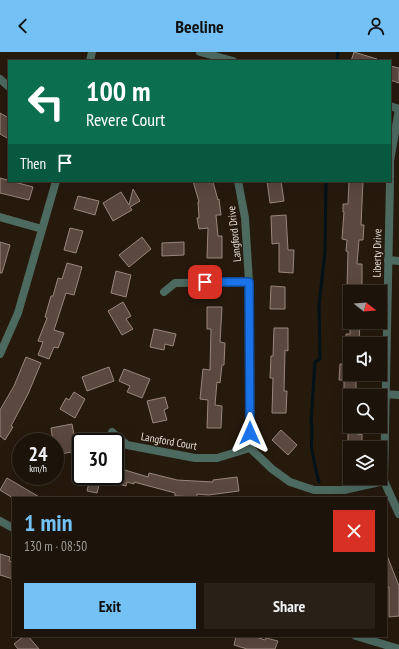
<!DOCTYPE html>
<html lang="en">
<head>
<meta charset="utf-8">
<style>
  body { margin:0; font-family:"PT Sans Narrow",sans-serif; background:#292118; color:#f1f3f6; height:100vh; display:flex; flex-direction:column; font-size:15px; white-space:nowrap }
  * { box-sizing:border-box; margin:0 }
  p { font-size:13px; color:#a09e9c }
  .icon { flex:none; width:22px; height:22px; fill:none; stroke:currentColor; stroke-width:2; stroke-linecap:round; stroke-linejoin:round }
  .map { position:relative; flex:1; overflow:hidden }
  .side { position:absolute; left:12px; top:445px; width:375px; height:140px; display:flex; flex-direction:column; background:#1c140a; border-radius:0px; box-shadow:0 4px 16px #0002,0 0 0 1px #3a332b }
  .side>* { flex:none }
  .hud { position:absolute; left:8px; top:8px; width:383px; height:122px; border-radius:0px; box-shadow:0 4px 16px #0002,0 0 0 1px #3a332b; background:#0b6e4f; color:#fff; overflow:hidden }
  .needle { width:26px; rotate:107deg }
  .fabs { position:absolute; left:343px; top:233px; display:grid; gap:8px }
  .fabs a { display:grid; place-items:center; width:44px; height:44px; border-radius:0px; background:#1c140a; box-shadow:0 4px 16px #0002,0 0 0 1px #3a332b; font-size:20px }
  .speed { position:absolute; left:12px; top:381px; display:flex; gap:8px; font-size:20px; font-weight:700; text-align:center }
  .speed>* { display:grid; place-content:center; width:52px; height:52px; border-radius:50%; background:#1c140a; box-shadow:0 4px 16px #0002,0 0 0 1px #3a332b; line-height:1 }
  .speed small { font-size:10px; font-weight:400 }
  .speed .limit { border:2px solid #111; border-radius:6px; background:#fff; color:#111 }
  .pin { position:absolute; display:grid; place-items:center; width:34px; height:34px; color:#fff; margin:-17px; border-radius:8px; box-shadow:0 2px 6px #0006 }
  .me { position:absolute; width:44px; margin:-22px; rotate:0deg; stroke-linejoin:round; filter:drop-shadow(0 0 3px #0008) }
  .turn { display:flex; align-items:center; gap:14px; height:84px; padding:0 12px; font-size:18px }
  .turn .icon { width:52px; height:52px; stroke-width:2.5 }
  .turn b { display:block; font-size:28px; line-height:34px }
  .then { display:flex; align-items:center; height:38px; padding:0 12px; background:#0003; gap:8px; font-size:15px }
  .round { display:grid; place-items:center; flex:none; width:42px; height:42px; border-radius:0px; background:#292118 }
  .overview { display:flex; align-items:center; justify-content:space-between; height:68px; padding:0 12px }
  h1 { font-size:24px; font-weight:600; line-height:30px; color:#73c1f5 }
  .button { display:flex; gap:8px; margin-top:auto; padding:8px 12px }
  .button a { flex:1; height:46px; border-radius:0px; background:#73c1f5; color:#111; font-size:16px; font-weight:600; line-height:46px; text-align:center }
  .button a+a { background:#292118; color:#f1f3f6 }
  header { display:flex; justify-content:space-between; align-items:center; height:52px; padding:0 12px; background:#73c1f5; color:#111; font-size:18px; font-weight:600 }
  .map>svg:first-child { display:block }
  .lines { fill:none; stroke-linecap:round; stroke-linejoin:round }
  .stream { stroke:#001118; stroke-width:3 }
  .building { fill:#5b483f; stroke:#9b867c }
  .minor { stroke:#4d6a61; stroke-width:8 }
  .route-casing { stroke:#114b97; stroke-width:10 }
  .route { stroke:#1a73e8; stroke-width:7 }
  .labels { text-anchor:middle; stroke-width:3; stroke-linejoin:round; paint-order:stroke }
  .street-label { font-size:11px; fill:#e6ded5; stroke:#261a0d }
</style>
</head>
<body>
<header><svg class="icon" aria-label="back" viewBox="0 0 24 24"><path d="M15 5l-7 7 7 7"/></svg>Beeline<svg class="icon" aria-label="person" viewBox="0 0 24 24"><circle cx="12" cy="8" r="4"/><path d="M4 21q1-7 8-7t8 7"/></svg></header>
<div class="map">
<svg width="399" height="597" viewBox="0 0 399 597">
  <rect width="100%" height="100%" fill="#261a0d"/>
  <g class="lines">
    <!-- stream -->
    <path class="stream" d="M337,9L338,0
      M319,430C316,419 314,409 312,399C310,389 314,379 311,370L315,310L320,307L319,253L325,200L326,129"/>
  </g>
  <!-- building -->
  <path class="building" d="M354,0L377,7L376,9H351Z
    M390,14L399,16V31L390,28Z
    M0,61L9,66V87L0,82Z
    M0,126L33,135L29,148L0,141Z
    M193,129H209V131L213,130L218,148L219,147L221,163H216L218,184H222V206H207L208,176L199,177L197,166H199L198,150H199Z
    M267,129H281L284,149L270,151Z
    M349,129H363L361,173H364L363,188H359L357,212H362V235H347L348,200L346,199L347,188L342,187L344,160H343V152H348Z
    M133,137L140,149L130,155L132,158L113,169L103,151L121,140L129,153Z
    M78,144L99,149L95,163L74,157Z
    M286,163L288,198H294L293,221L279,220V191L272,192L271,164Z
    M70,176L83,179L76,201L64,198Z
    M142,185L151,197L129,215L119,203Z
    M0,190L10,193L2,221H0Z
    M184,190V203L162,204V191Z
    M67,211L82,215L74,243L66,241L54,278L64,281L58,296L54,295L49,307L38,303L43,290L38,289L47,266L45,265L51,244H53L58,226L62,227Z
    M116,219L131,223L126,245L111,241Z
    M271,234L285,235V257H270Z
    M123,250L131,264L126,267L133,277L122,283L108,259Z
    M207,255H222L220,290L225,291L224,313H222L220,331L217,330L215,353L222,354L221,376H207L208,348L200,347L203,317L210,318L211,277H207Z
    M350,270H360L359,292H346V282H350Z
    M274,276H288V299L285,298L284,339H287L286,361H272L273,326H270L271,304H273Z
    M154,277L176,282L173,294L165,292L164,298L150,295Z
    M26,305L41,311L28,342L11,374L13,375L5,388L0,384V358L14,334Z
    M340,312H350V322H356V340H344V328H339Z
    M109,315L114,329L87,339L82,325Z
    M124,317L150,327L142,346L127,340L130,334L119,329Z
    M74,340L85,347L75,366L60,357L66,346L69,348Z
    M165,345L168,356L164,358L167,368L153,371L147,349Z
    M72,372L77,399L61,402L58,391L55,392V390H53L51,376Z
    M348,374H359L358,383L362,382V396H348Z
    M281,378L297,393L288,403L272,388Z
    M115,415L148,425L149,421L177,428L213,430V428L237,425L239,439L208,443L197,442V445L175,444V441L134,430V432L127,430L126,434L97,426L98,424H115Z
    M7,426L41,446H13L0,438Z
    M90,426L100,429L97,441L87,439Z
    M386,501L399,534V564L389,565V535L386,536Z
    M0,502L10,505L9,509L13,510V527L0,523Z
    M24,584H28L39,597H18L14,592Z
    M236,584H253L265,588L266,586L278,589L275,597H247L234,593Z"/>
  <g class="lines">
    <!-- minor -->
    <path class="minor" d="M200,0L233,9
      M90,9L92,0
      M0,27L9,35
      M390,54L399,57L390,109V125
      M238,129L245,166L249,230L250,396L272,417L290,430L314,438H344L384,429
      M390,129L384,429L399,462
      M0,165L42,177
      M388,208L399,209
      M164,240L175,231L249,230
      M0,302L18,261L56,129
      M385,342L399,343
      M112,380L127,393L195,406H217L250,396
      M0,469L13,476
      M356,584L399,597"/>
  </g>
  <g class="lines">
    <defs>
      <path id="route" d="M205,230H249L250,381"/>
    </defs>
    <!-- route casing -->
    <use href="#route" class="route-casing"/>
    <!-- route -->
    <use href="#route" class="route"/>
  </g>
  <g class="labels">
    <!-- street labels -->
    <g class="street-label">
      <text transform="translate(234 182) rotate(-96)" y="4">Langford Drive</text>
      <text transform="translate(377 201) rotate(-89)" y="4">Liberty Drive</text>
      <text transform="translate(169 389) rotate(10)" y="4">Langford Court</text>
    </g>
  </g>
</svg>
<div class="fabs">
<a><svg class="needle" viewBox="-14 -14 28 28"><path d="M0-13l5 13h-10z" fill="#e53935"/><path d="M0 13l5-13h-10z" fill="#a09e9c"/></svg></a>
<a><svg class="icon" aria-label="sound" viewBox="0 0 24 24"><path d="M4 9h4l5-4v14l-5-4H4zM17 9q2 3 0 6"/></svg></a>
<a><svg class="icon" aria-label="search" viewBox="0 0 24 24"><circle cx="10" cy="10" r="6"/><path d="M15 15l6 6"/></svg></a>
<a><svg class="icon" aria-label="layers" viewBox="0 0 24 24"><path d="M12 4l9 5-9 5-9-5zM3 14l9 5 9-5"/></svg></a>
</div>
<div class="speed"><div>24<small>km/h</small></div><div class="limit">30</div></div>
<div class="pin" style="left:205px;top:230px;background:#d93025"><svg class="icon" aria-label="arrive" viewBox="0 0 24 24"><path d="M6 21V4h12l-3 4 3 4H6"/></svg></div>
<svg class="me" style="left:250px;top:381px" viewBox="-20 -20 40 40"><path d="M0-17L14 15 0 8-14 15z" fill="#1a73e8" stroke="#fff" stroke-width="4"/></svg>
<div class="hud">
<div class="turn"><svg class="icon" aria-label="left" viewBox="0 0 24 24"><path d="M17 20v-9H6M10 6l-5 5 5 5"/></svg><div><b>100 m</b>Revere Court</div></div>
<div class="then">Then<svg class="icon" aria-label="arrive" viewBox="0 0 24 24"><path d="M6 21V4h12l-3 4 3 4H6"/></svg></div>
</div>
<section class="side">
<div class="overview"><div><h1>1 min</h1><p>130 m · 08:50</p></div><a class="round" style="background:#d93025;color:#fff"><svg class="icon" aria-label="close" viewBox="0 0 24 24"><path d="M6 6l12 12M18 6L6 18"/></svg></a></div>
<div class="button"><a>Exit</a><a>Share</a></div>
</section>
</div>
</body>
</html>
